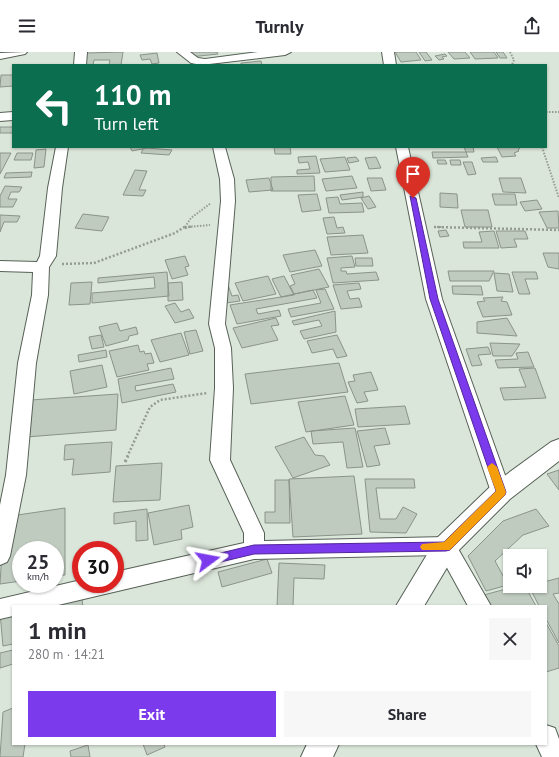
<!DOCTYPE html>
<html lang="en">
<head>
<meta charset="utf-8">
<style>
  body { margin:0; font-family:"PT Sans",sans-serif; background:#f7f7f7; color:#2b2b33; height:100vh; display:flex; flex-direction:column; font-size:15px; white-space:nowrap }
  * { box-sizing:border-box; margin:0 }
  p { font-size:13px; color:#7c7c81 }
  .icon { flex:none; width:22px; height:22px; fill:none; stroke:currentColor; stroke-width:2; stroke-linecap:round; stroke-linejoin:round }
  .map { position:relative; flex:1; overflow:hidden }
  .sheet { position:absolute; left:12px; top:553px; width:535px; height:140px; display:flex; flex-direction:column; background:#fff; border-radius:0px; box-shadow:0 1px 3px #0004 }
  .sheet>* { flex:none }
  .banner { position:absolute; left:12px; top:12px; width:535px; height:84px; border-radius:0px; box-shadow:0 1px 3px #0004; background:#0b6e4f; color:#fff; overflow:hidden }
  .tools { position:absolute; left:503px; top:497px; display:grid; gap:8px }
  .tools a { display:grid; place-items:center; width:44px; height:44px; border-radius:0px; background:#fff; box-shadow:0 1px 3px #0004; font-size:20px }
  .speed { position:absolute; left:12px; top:489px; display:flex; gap:8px; font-size:20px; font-weight:700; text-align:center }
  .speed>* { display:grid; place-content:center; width:52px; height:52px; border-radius:50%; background:#fff; box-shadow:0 1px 3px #0004; line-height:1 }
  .speed small { font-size:10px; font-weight:400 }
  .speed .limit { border:6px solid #d22; background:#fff; color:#111 }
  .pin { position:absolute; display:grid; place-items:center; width:34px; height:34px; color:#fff; margin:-41px -17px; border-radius:50% 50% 50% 0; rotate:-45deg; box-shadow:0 0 4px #0007 }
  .pin .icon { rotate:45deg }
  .me { position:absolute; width:44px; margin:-22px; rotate:77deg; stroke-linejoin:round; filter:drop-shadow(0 0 3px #0008) }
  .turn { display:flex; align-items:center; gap:14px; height:84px; padding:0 16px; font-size:18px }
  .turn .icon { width:52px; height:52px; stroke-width:2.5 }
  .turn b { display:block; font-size:28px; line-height:34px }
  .round { display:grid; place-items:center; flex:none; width:42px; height:42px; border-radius:0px; background:#f7f7f7 }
  .summary { display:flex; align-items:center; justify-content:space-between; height:68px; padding:0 16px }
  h1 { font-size:24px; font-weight:800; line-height:30px }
  .action { display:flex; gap:8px; margin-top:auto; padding:8px 16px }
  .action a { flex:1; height:46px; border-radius:0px; background:#7c3aed; color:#fff; font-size:16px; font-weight:800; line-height:46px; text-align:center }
  .action a+a { background:#f7f7f7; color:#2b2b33 }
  header { display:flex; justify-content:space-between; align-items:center; height:52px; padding:0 16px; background:#fff; font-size:18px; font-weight:800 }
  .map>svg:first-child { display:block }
  .building { fill:#c0cbc0; stroke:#8a948a }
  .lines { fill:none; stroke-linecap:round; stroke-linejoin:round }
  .street-casing { stroke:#576157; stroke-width:2 }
  .secondary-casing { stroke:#576157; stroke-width:2 }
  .path-far2 { stroke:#949c93; stroke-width:2; stroke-dasharray:1.5 1.5; stroke-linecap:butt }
  .path-far1 { stroke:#949c93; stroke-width:2.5; stroke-dasharray:2 2; stroke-linecap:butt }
  .path { stroke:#949c93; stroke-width:3; stroke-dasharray:2.5 2.5; stroke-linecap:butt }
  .street { fill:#fff; fill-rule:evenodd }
  .secondary { fill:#fff; fill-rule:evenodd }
  .route { fill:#7c3aed; stroke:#51269a }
  .slow { fill:#f59e0b }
</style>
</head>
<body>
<header><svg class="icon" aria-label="menu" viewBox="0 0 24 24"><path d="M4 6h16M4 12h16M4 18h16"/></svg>Turnly<svg class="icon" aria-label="share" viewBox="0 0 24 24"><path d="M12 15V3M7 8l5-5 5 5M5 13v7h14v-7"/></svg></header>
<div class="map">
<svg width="559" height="705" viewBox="0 0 559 705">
  <rect width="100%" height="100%" fill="#dbe6da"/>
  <!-- building -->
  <path class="building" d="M123,0L121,13H109L110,8H94L93,13H83L86,1Z
    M188,0H217L218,2L190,5Z
    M395,0H416L421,8L401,10Z
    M419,0H426L432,8L425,9Z
    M448,0H465L470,6L454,7Z
    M470,0H494L498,6L475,7Z
    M496,0H503L507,6H500Z
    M157,1L159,11L152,12L150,7L142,8L140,3Z
    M445,2L447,4L442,5L444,7L439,8L435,4Z
    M261,9L262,13H241V11Z
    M1,23H13V34L0,35Z
    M0,75H13V81H0Z
    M130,95H147V96L132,99Z
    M144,95L147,96L172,98L169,103L141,101Z
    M274,95H290L291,102H275Z
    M464,95H473L474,100H466Z
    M497,95H521L518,98L519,99L514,101L516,104L502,105Z
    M46,97L44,115L34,116L36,98Z
    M432,100H466L468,105L433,106Z
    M0,101H11L0,122Z
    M17,101H33L31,108H14Z
    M316,104L320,121L297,122V118L310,117L308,110L299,111L298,105Z
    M345,105L350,118L325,120L320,107Z
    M356,105L359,109L349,111L347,106Z
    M376,105L381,116L369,117L365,106Z
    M496,105L498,110H483L481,106Z
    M437,108H445L447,112H438Z
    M450,108H460L461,113H451Z
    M463,110H472L476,122L468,123Z
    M135,118L147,119L139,138H146L143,144L123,143Z
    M32,120L31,125L4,126L6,121Z
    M314,124L315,139H271V125Z
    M352,124L357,136L326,139L322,127Z
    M269,126L273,138L249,140L246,128Z
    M367,126H382L386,138L371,139Z
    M499,126H521L526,141L503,140Z
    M5,134L22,135L19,140H11L8,147H17L13,155H0V144Z
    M363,140V145L342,148L340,143Z
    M440,141L457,142L458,156L440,155Z
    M317,142L321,158L302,160L298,143Z
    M492,142H515L517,153H495Z
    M369,144L376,155L368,157L361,146Z
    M338,145L340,152L362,151L364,160L329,161L326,146Z
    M537,148L542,157L525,159L520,150Z
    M461,158H488L492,175H465Z
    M558,159L559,176H547L539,160Z
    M83,162L109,165L102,179L75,176Z
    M0,163L20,164L17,170H4L0,180Z
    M334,165L337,176L343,175L345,181L327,182L323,166Z
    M446,178L449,184L440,185L438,179Z
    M494,179L499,196H464L463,190H482L479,180Z
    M496,179H525L528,187H514L517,195L501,196Z
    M363,183L368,201L331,203L327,185Z
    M315,198L322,214L290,220L283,203Z
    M543,201H559V217L548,215Z
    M185,204L189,214L185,215L188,223L172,227L165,208Z
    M352,204L355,215L341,216V219H346L347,222L376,220L379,228L333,231L327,206Z
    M355,206H372L373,214H356Z
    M319,217L329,235L294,242L290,234L295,232L291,223Z
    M448,219H494L489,229H450Z
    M167,220L169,244L92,251V241L155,236L154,225L98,231V226Z
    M512,220H536L538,227H525L530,242H519Z
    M494,221L509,222L513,240L497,239Z
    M268,224L276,242L243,249L235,231Z
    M284,224L294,243L281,245L272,227Z
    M92,230L90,252L69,253L71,231Z
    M182,230L183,248L168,249V231Z
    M359,231L361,237L347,239L350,247L359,246L362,255L341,257L333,233Z
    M228,233L232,244L238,243L240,249L226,251Z
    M452,234H481L483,243L453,242Z
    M325,237L334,257L291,265L288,257L321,251L316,238Z
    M313,238L317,246L256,257L258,262L279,258L281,264L237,272L230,253L281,245Z
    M503,245L501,249L507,250L512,263L483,265L477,250L485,249L483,246Z
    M175,251L181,260L189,257L194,266L175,271L165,254Z
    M335,259L336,280L304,287L300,279L322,274L319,268L294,273L292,269Z
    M276,266L279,273L271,274L278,288L242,296L233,276Z
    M507,266L517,284L477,281V270Z
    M117,271L120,279L136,275L138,282L129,284L128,288L106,294L99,275Z
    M196,278L203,299L190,302L184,280Z
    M181,281L189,303L160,310L151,288Z
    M101,283L104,295L92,297L89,285Z
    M337,283L347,304L337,306L333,297L312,301L307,289Z
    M490,291L520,292L512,304H493Z
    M138,293L140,300L144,299L145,302L151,301L154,311L147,312L149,318L117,325L109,299Z
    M488,295L491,302L478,303L482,313L472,314L466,297Z
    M106,298L107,305L79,310L78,303Z
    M528,300L534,315L498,316L495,308L518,307L516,301Z
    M339,311L348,340L251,352L245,322Z
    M102,313L107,335L74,342L70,319Z
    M171,316L174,327L135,334L136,339L173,332L176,340L122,351L118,327Z
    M535,316L546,346L504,348L500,336L526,335L519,317Z
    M371,320L378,338L364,340L368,349L357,351L348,330L355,329L353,323Z
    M118,342L116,378L26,385L31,348Z
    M345,344L354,373L306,380L298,350Z
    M405,354L410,372L358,375L355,357Z
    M355,376L363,415L347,416L343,390L313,392L311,379Z
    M385,376L390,392L374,394L380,413L367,415L357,379Z
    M304,385L315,403L324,404L330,413L293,426L275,395Z
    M112,390L110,420L72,423L74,407L64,408L65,393Z
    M162,411L160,448L113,450L116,414Z
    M559,418V438L547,422Z
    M354,424L362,482L293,485L289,427Z
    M365,427H414L415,436H376L380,467H396L403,455L417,462L406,481L370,480Z
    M275,428H289L290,471H265V460H275Z
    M189,453L193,475L181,478L182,487L154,493L148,461Z
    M65,456V523L55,524V498H21V529L0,532L4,465Z
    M147,457L148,488L136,489V469L114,472V461Z
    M536,457L549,474L523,483L495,509L508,533L486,539L468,504L503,469Z
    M267,507L272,521L222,535L218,520Z
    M279,511L325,513L324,527L294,526L293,554H277Z
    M559,526V541L553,542L559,552V591L546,567V554H539L529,534H540V531Z
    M517,534H525L536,554H485L480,544Z
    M81,541L83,554H60L59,547Z
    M13,558V592L3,594L0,561Z
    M546,571L559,594V616L546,620Z
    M13,598V612L0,616V601Z
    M13,656V692H25L23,705H0L3,660Z
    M143,692H164L165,695L147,703Z
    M88,693L90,705H71L70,699Z"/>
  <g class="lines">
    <defs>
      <path id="street" d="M27,0L25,2L0,7V1Z
        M75,0H87L86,13H74Z
        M177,0H190L198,6L205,7L258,0H291L285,3L201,13L191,11Z
        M382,0H394L396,13H384Z
        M13,60V68L0,69V61Z
        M56,95H68L62,136L56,204L49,215L48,243L36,311L26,423L10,504L7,510L0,513V453L6,423L18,311L32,243L33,220L0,219V209L37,210L40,204L48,136Z
        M213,95H225L234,127L235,149L225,272L231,296L233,336L230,408L264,481V489L446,485L453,488L491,554H468L440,503L254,507L54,554H13V564L0,567V547L81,528V532H115V520L244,491V481L210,408L215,336V296L209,272L221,149L220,127Z
        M396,95H408L442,247L511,440L508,446L501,448L494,446L491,440L426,247Z
        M546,673L555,676L559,687V705H542L536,692H546Z"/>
      <path id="secondary" d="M559,387V409L510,447L455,502L424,554H396L437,486L492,433L551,390Z
        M307,692H339L333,705H301Z"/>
    </defs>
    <!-- street casing -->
    <use href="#street" class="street-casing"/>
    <!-- secondary casing -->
    <use href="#secondary" class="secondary-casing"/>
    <!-- path-far2 -->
    <path class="path-far2" d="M510,0L514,8L512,13
      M546,60H559
      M542,95L559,146
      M185,175L191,166L211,151
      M188,175L210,173
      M434,175H443"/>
    <!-- path-far1 -->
    <path class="path-far1" d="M434,175L559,178
      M185,176L193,174
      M62,212L94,211L175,181L186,174
      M127,405L150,355L160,348L207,341"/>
    <!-- path -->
    <path class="path" d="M125,410L128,404"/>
    <!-- street -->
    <use href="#street" class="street"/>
    <!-- secondary -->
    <use href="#secondary" class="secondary"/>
  </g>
  <!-- route -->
  <path class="route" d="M410,144L416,146L438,247L506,440L505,443L450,498L446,499L254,502L208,513L204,512L202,508L204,505L254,493L444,490L496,439L430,247Z"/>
  <!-- slow -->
  <path class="slow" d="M492,411L497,415L506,440L505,443L450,498H422L420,495L422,492L444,490L496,439L487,415Z"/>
</svg>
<div class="tools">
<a><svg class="icon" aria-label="sound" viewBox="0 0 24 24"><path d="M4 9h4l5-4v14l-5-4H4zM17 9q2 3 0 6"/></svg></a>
</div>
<div class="speed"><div>25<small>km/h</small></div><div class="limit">30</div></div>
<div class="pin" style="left:413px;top:146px;background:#d93025"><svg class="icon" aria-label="arrive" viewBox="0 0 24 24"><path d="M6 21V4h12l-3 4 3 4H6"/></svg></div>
<svg class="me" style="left:208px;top:508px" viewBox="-20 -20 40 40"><path d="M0-17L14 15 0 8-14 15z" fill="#7c3aed" stroke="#fff" stroke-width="4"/></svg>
<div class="banner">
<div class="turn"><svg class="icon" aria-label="left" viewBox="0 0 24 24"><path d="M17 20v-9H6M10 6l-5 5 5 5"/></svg><div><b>110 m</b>Turn left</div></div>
</div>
<section class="sheet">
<div class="summary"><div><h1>1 min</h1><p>280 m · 14:21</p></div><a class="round"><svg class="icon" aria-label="close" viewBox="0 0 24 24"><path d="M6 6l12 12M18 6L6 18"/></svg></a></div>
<div class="action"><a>Exit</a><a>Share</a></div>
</section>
</div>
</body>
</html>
